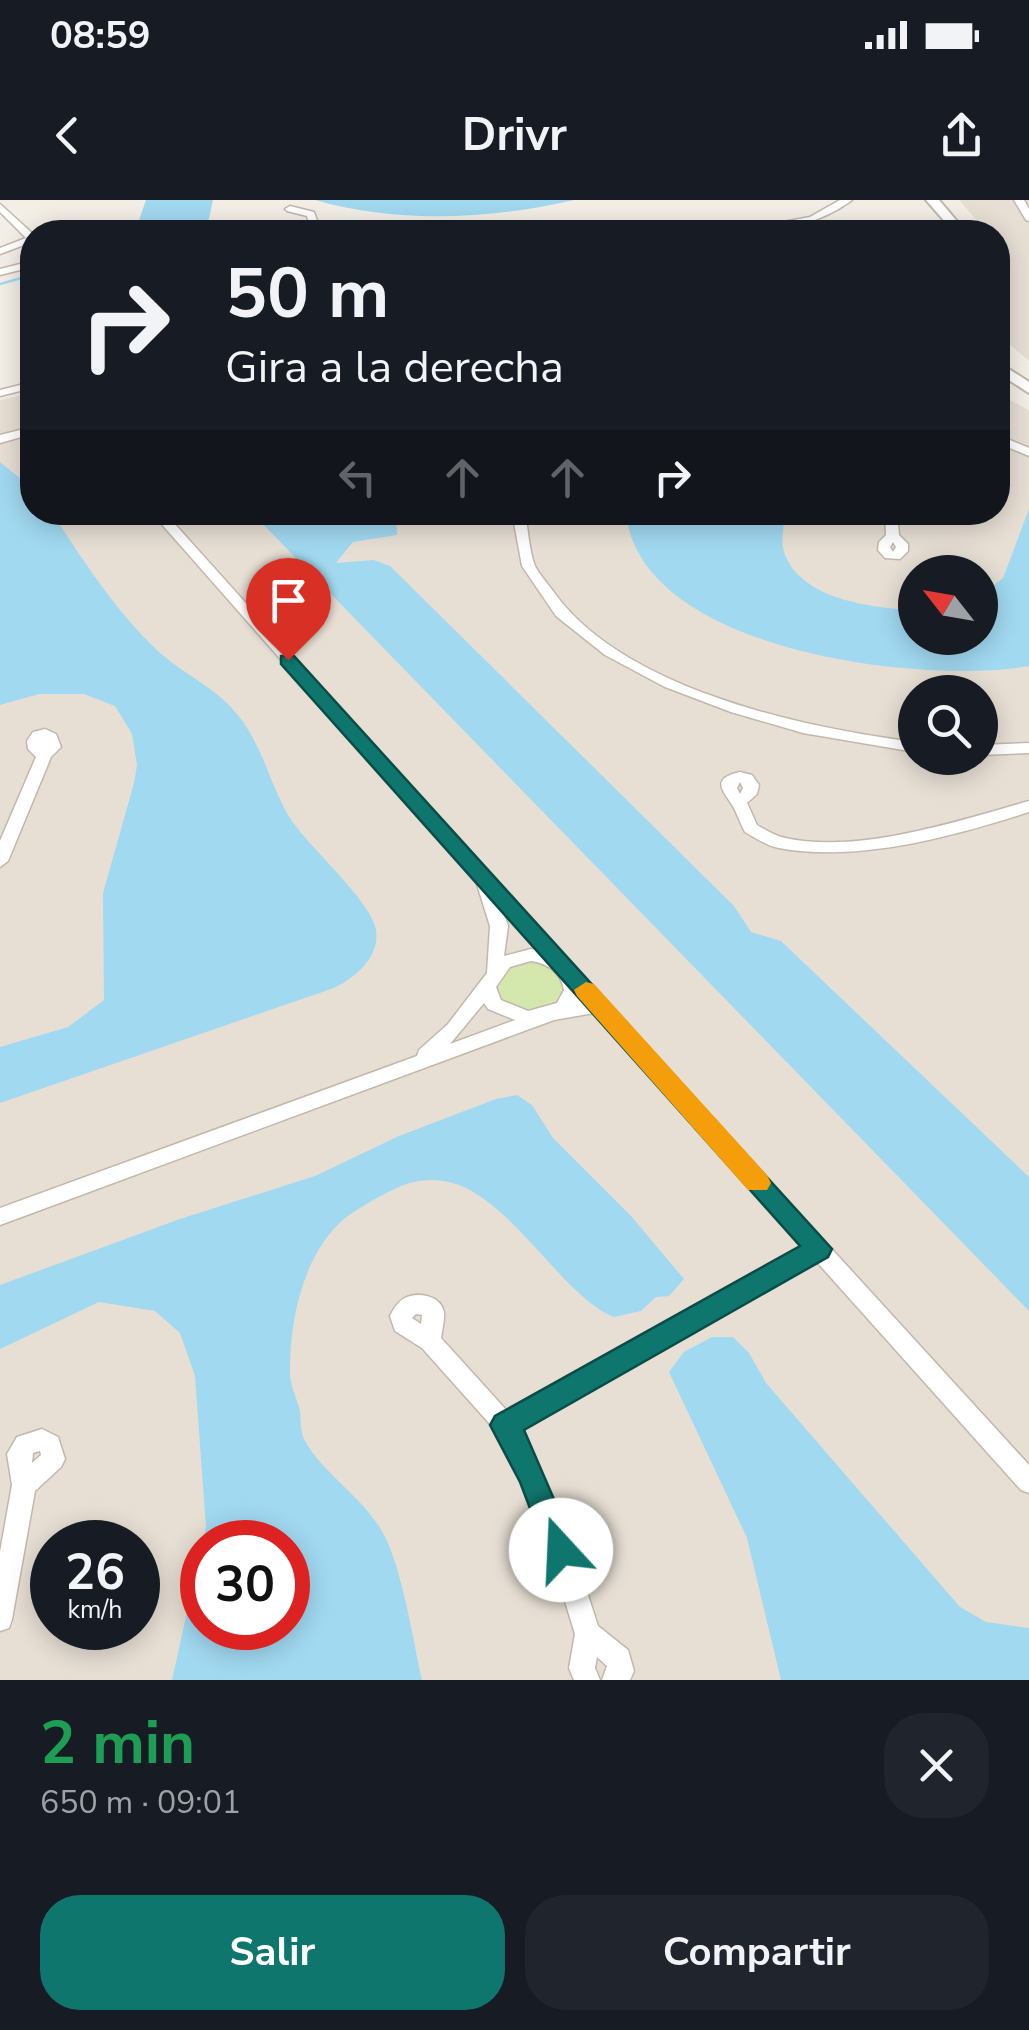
<!DOCTYPE html>
<html lang="es">
<head>
<meta charset="utf-8">
<style>
  body { margin:0; font-family:"Nunito Sans",sans-serif; background:#20242c; color:#f1f3f6; height:100vh; display:flex; flex-direction:column; font-size:38px; white-space:nowrap }
  * { box-sizing:border-box; margin:0 }
  p { font-size:32px; color:#9ea1a6 }
  .icon { flex:none; width:55px; height:55px; fill:none; stroke:currentColor; stroke-width:2; stroke-linecap:round; stroke-linejoin:round }
  .map { position:relative; height:1480px; overflow:hidden }
  .panel { display:flex; flex-direction:column; background:#171b24; flex:1 }
  .panel>* { flex:none }
  .hud { position:absolute; left:20px; top:20px; width:990px; height:305px; border-radius:40px; box-shadow:0 5px 25px #0003; background:#171b24; color:#f1f3f6; overflow:hidden }
  .needle { width:65px; rotate:301deg }
  .fabs { position:absolute; left:898px; top:355px; display:grid; gap:20px }
  .fabs a { display:grid; place-items:center; width:100px; height:100px; border-radius:50%; background:#171b24; box-shadow:0 5px 25px #0003; font-size:50px }
  .speed { position:absolute; left:30px; top:1320px; display:flex; gap:20px; font-size:50px; font-weight:700; text-align:center }
  .speed>* { display:grid; place-content:center; width:130px; height:130px; border-radius:50%; background:#171b24; box-shadow:0 5px 25px #0003; line-height:1 }
  .speed small { font-size:25px; font-weight:400 }
  .speed .limit { border:15px solid #d22; background:#fff; color:#111 }
  .pin { position:absolute; display:grid; place-items:center; width:85px; height:85px; color:#fff; margin:-102px -42px; border-radius:50% 50% 50% 0; rotate:-45deg; box-shadow:0 0 10px #0007 }
  .pin .icon { rotate:45deg }
  .me { position:absolute; width:110px; margin:-55px; rotate:340deg; stroke-linejoin:round; filter:drop-shadow(0 0 8px #0008) }
  .turn { display:flex; align-items:center; gap:35px; height:210px; padding:0 40px; font-size:45px }
  .turn .icon { width:130px; height:130px; stroke-width:2.5 }
  .turn b { display:block; font-size:70px; line-height:85px }
  .lanes { display:flex; align-items:center; height:95px; padding:0 40px; background:#0003; justify-content:center; gap:50px; direction:ltr }
  .lanes .off { opacity:.35 }
  .round { display:grid; place-items:center; flex:none; width:105px; height:105px; border-radius:40px; background:#20242c }
  .head { display:flex; align-items:center; justify-content:space-between; height:170px; padding:0 40px }
  h1 { font-size:60px; font-weight:700; line-height:75px; color:#1e9e55 }
  .primary-button { display:flex; gap:20px; margin-top:auto; padding:20px 40px }
  .primary-button a { flex:1; height:115px; border-radius:40px; background:#0f766e; color:#fff; font-size:40px; font-weight:700; line-height:115px; text-align:center }
  .primary-button a+a { background:#20242c; color:#f1f3f6 }
  .status { display:flex; justify-content:space-between; align-items:center; height:70px; padding:0 50px; background:#171b24; direction:ltr }
  .status svg { height:28px; fill:currentColor }
  header { display:flex; justify-content:space-between; align-items:center; height:130px; padding:0 40px; background:#171b24; font-size:45px; font-weight:700 }
  .map>svg:first-child { display:block }
  .residential { fill:#e7dfd4; fill-rule:evenodd }
  .green { fill:#d4e8ae }
  .water { fill:#a1d9f1 }
  .lines { fill:none; stroke-linecap:round; stroke-linejoin:round }
  .stream { stroke:#a1d9f1; stroke-width:2.5 }
  .minor-casing { stroke:#c2b7ab; stroke-width:3 }
  .tertiary-casing { stroke:#c2b7ab; stroke-width:4 }
  .minor { fill:#fff; fill-rule:evenodd }
  .tertiary { fill:#fff; fill-rule:evenodd }
  .route { fill:#0f766e; stroke:#0a4d48; stroke-width:2.5 }
  .slow { fill:#f59e0b }
</style>
</head>
<body>
<div class="status"><b>08:59</b><svg viewBox="0 0 49 12"><path d="M0 12V9h3v3zM5 12V6h3v6zM10 12V3h3v9zM15 12V0h3v12zM26 1h20v11H26zM47 4h2v5h-2z"/></svg></div>
<header><svg class="icon" aria-label="back" viewBox="0 0 24 24"><path d="M15 5l-7 7 7 7"/></svg>Drivr<svg class="icon" aria-label="share" viewBox="0 0 24 24"><path d="M12 15V3M7 8l5-5 5 5M5 13v7h14v-7"/></svg></header>
<div class="map">
<svg width="1029" height="1480" viewBox="0 0 1029 1480">
  <rect width="100%" height="100%" fill="#f3eee6"/>
  <!-- residential -->
  <path class="residential" d="M959,0H1029V161L998,134V32H987Z
    M32,193V312H998V194L1029,210V1480H0V200ZM915,372H980V438H915ZM915,492H980V558H915ZM52,1342H138V1428H52ZM202,1342H288V1428H202Z"/>
  <!-- green -->
  <path class="green" d="M536,761L548,763L569,782L558,806L524,812L504,803L497,786L505,770Z"/>
  <!-- water -->
  <path class="water" d="M146,0H213L206,32H135Z
    M315,0H574C492,19 397,24 315,0Z
    M0,262L32,288V312L52,313C83,360 116,412 159,452C186,476 218,488 241,519C263,549 270,583 288,615C305,644 372,701 376,730C380,757 356,777 334,788L0,903V847L68,827L104,800L103,693L134,583L137,565L132,534L115,506L84,494H39L0,505Z
    M1029,309V466C923,485 640,452 626,313H784C785,326 780,339 784,352C800,400 873,408 915,410V438H980V396L1003,378Z
    M252,313H396L397,335L353,342L336,363L374,360L390,366L734,706L751,732L781,741L1029,977V1111Z
    M517,895L532,905L553,938L631,1016L684,1079L669,1096L656,1097L641,1111L614,1117C567,1100 516,1007 459,985C420,971 392,989 360,1008C305,1039 289,1118 290,1175C291,1187 297,1199 300,1211C301,1222 300,1232 305,1241C325,1276 363,1297 383,1333C402,1367 413,1440 422,1480H172L202,1344V1428H288V1342H203L206,1327L195,1176L180,1133L155,1111L99,1102L0,1149V1085L180,1019L315,976L399,936L496,899Z
    M712,1137H733L749,1153L766,1183L960,1407L986,1422L1029,1428V1480H781L747,1338L669,1172L684,1152Z"/>
  <g class="lines">
    <!-- stream -->
    <path class="stream" d="M0,84L32,75"/>
    <defs>
      <path id="minor" d="M840,0H852C819,25 771,35 730,32L810,17Z
        M1014,0H1024L1029,9V21L1026,20Z
        M0,4L32,33V42L0,54V48L26,38L0,12Z
        M290,6L314,12L321,32H311L307,16L287,11L285,9Z
        M32,61V67L0,75V69Z
        M32,182V188L0,196V190Z
        M32,227V234L0,243V235Z
        M998,235L1029,248V256L998,243Z
        M151,312H164L490,675L1029,1265V1293L1021,1290L816,1061L519,1229L565,1324L598,1426L628,1450L634,1471L630,1480H602L607,1466L597,1457L595,1468L600,1480H574L569,1468L575,1434L542,1326L497,1232L422,1148L395,1131L390,1116C394,1108 399,1100 407,1097C420,1092 441,1096 444,1112C445,1119 442,1130 441,1138L508,1212L804,1047L594,813L554,820L0,1025V1008L417,856L419,850L448,824L487,773L490,726L476,681ZM503,711L538,750L531,749L504,756L508,726ZM531,761C549,764 561,772 564,790L557,803L528,811L501,800L496,787L510,767ZM484,803L488,809L515,820L450,844ZM416,1114L422,1115L421,1124L412,1118Z
        M512,312H525C528,329 529,350 535,366C539,374 547,383 553,391C622,489 803,528 915,542V552L803,533L731,512L665,487L605,455L556,416L522,366Z
        M885,312H897L899,335L908,344V351L900,359L885,358L878,350L879,342L886,335ZM893,342L896,347L893,352L890,347Z
        M45,529L56,534L61,547L51,557L8,661L0,667V641L36,557L28,549L27,541L33,532Z
        M1029,543V553L980,555V545Z
        M740,572L752,575L759,585L757,594L747,603L757,625C766,630 775,636 785,638C859,654 958,621 1029,601V612C955,636 858,663 779,648C767,646 756,638 745,632C741,625 738,616 734,608C725,592 708,579 740,572ZM740,582L743,588L740,594L737,588Z
        M42,1229L58,1237L65,1259L61,1267L35,1291L12,1419L9,1428L0,1431V1352L12,1285L7,1254L17,1237ZM40,1251L41,1255L32,1263L33,1253Z"/>
      <path id="tertiary" d="M926,0H939L966,32H954Z
        M998,162L1029,182V193L998,173Z"/>
    </defs>
    <!-- minor casing -->
    <use href="#minor" class="minor-casing"/>
    <!-- tertiary casing -->
    <use href="#tertiary" class="tertiary-casing"/>
    <!-- minor -->
    <use href="#minor" class="minor"/>
    <!-- tertiary -->
    <use href="#tertiary" class="tertiary"/>
  </g>
  <!-- route -->
  <path class="route" d="M281,456H294L832,1049L828,1057L524,1230L576,1350L572,1361L561,1365L550,1361L520,1282L490,1225L495,1216L800,1046L281,464Z"/>
  <!-- slow -->
  <path class="slow" d="M586,782L594,784L767,975L771,983L767,990H748L577,796L574,790Z"/>
</svg>
<div class="fabs">
<a><svg class="needle" viewBox="-14 -14 28 28"><path d="M0-13l5 13h-10z" fill="#e53935"/><path d="M0 13l5-13h-10z" fill="#9ea1a6"/></svg></a>
<a><svg class="icon" aria-label="search" viewBox="0 0 24 24"><circle cx="10" cy="10" r="6"/><path d="M15 15l6 6"/></svg></a>
</div>
<div class="speed"><div>26<small>km/h</small></div><div class="limit">30</div></div>
<div class="pin" style="left:288px;top:460px;background:#d93025"><svg class="icon" aria-label="arrive" viewBox="0 0 24 24"><path d="M6 21V4h12l-3 4 3 4H6"/></svg></div>
<svg class="me" style="left:561px;top:1350px" viewBox="-20 -20 40 40"><circle r="19" fill="#fff"/><path d="M0-13L10 11 0 6-10 11z" fill="#0f766e"/></svg>
<div class="hud">
<div class="turn"><svg class="icon" aria-label="right" viewBox="0 0 24 24"><path d="M7 20v-9h11M14 6l5 5-5 5"/></svg><div><b>50 m</b>Gira a la derecha</div></div>
<div class="lanes"><svg class="icon off" aria-label="left" viewBox="0 0 24 24"><path d="M17 20v-9H6M10 6l-5 5 5 5"/></svg><svg class="icon off" aria-label="ahead" viewBox="0 0 24 24"><path d="M12 20V5M6 11l6-6 6 6"/></svg><svg class="icon off" aria-label="ahead" viewBox="0 0 24 24"><path d="M12 20V5M6 11l6-6 6 6"/></svg><svg class="icon" aria-label="right" viewBox="0 0 24 24"><path d="M7 20v-9h11M14 6l5 5-5 5"/></svg></div>
</div>
</div>
<section class="panel">
<div class="head"><div><h1>2 min</h1><p>650 m · 09:01</p></div><a class="round"><svg class="icon" aria-label="close" viewBox="0 0 24 24"><path d="M6 6l12 12M18 6L6 18"/></svg></a></div>
<div class="primary-button"><a>Salir</a><a>Compartir</a></div>
</section>
</body>
</html>
